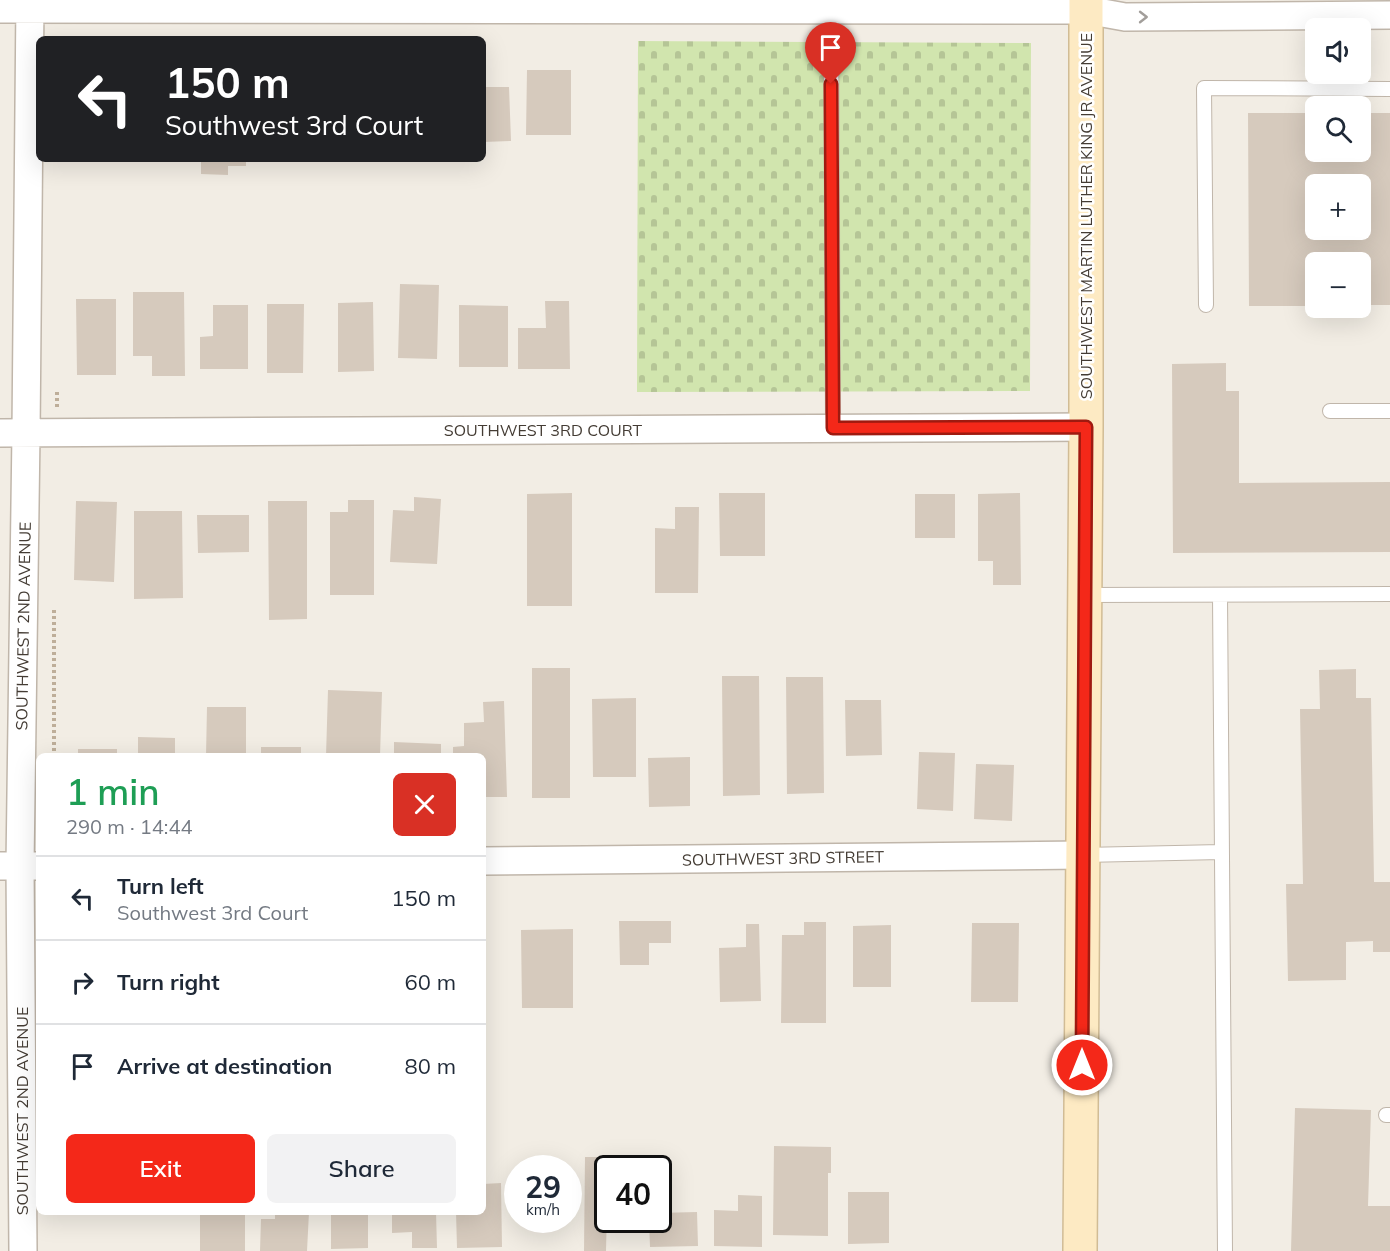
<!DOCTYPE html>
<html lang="en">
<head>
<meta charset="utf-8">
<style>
  body { margin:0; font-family:Mulish,sans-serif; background:#f2f2f3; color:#1f2937; height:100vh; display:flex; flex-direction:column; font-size:22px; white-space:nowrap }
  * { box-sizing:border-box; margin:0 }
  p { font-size:20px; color:#747a83 }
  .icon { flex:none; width:33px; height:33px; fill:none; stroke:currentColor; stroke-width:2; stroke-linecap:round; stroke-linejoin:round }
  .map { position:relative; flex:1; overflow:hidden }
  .side { position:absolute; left:36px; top:753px; width:450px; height:462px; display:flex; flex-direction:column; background:#fff; border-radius:9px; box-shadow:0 6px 24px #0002 }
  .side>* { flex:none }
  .guide { position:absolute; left:36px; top:36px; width:450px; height:126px; border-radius:9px; box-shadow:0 6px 24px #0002; background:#202124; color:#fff; overflow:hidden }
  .controls { position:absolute; left:1305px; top:18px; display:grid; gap:12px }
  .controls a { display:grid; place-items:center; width:66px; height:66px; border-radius:9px; background:#fff; box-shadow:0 6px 24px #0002; font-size:30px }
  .speed { position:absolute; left:504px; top:1155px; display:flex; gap:12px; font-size:30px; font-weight:700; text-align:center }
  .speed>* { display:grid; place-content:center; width:78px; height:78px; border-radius:50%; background:#fff; box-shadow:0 6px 24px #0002; line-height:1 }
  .speed small { font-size:15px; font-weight:400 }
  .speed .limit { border:3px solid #111; border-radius:9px; background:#fff; color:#111 }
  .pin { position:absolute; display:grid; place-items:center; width:51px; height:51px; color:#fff; margin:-62px -26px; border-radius:50% 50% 50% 0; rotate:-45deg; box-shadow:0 0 6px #0007 }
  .pin .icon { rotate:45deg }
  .me { position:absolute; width:66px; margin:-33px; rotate:0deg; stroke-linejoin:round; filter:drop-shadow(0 0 4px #0008) }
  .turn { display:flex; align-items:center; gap:21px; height:126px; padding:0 30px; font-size:27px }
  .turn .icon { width:78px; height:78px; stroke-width:2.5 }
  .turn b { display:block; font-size:42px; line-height:51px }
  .round { display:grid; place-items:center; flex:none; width:63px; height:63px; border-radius:9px; background:#f2f2f3 }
  .overview { display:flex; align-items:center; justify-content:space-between; height:102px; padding:0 30px }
  h1 { font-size:36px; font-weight:600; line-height:45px; color:#1e9e55 }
  .primary-button { display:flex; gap:12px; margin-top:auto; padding:12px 30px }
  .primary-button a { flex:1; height:69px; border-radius:9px; background:#f42819; color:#fff; font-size:24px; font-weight:600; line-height:69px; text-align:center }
  .primary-button a+a { background:#f2f2f3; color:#1f2937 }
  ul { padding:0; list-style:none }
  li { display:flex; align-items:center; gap:18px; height:84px; padding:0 30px; border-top:2px solid #e0e1e3 }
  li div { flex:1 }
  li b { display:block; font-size:22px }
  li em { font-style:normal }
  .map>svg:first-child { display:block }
  .cemetery { fill:url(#cemetery-stones) }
  .building { fill:#d6cabd; fill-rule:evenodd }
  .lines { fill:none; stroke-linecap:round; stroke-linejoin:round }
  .lane-casing { stroke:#c0b6aa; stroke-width:16 }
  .street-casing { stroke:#c0b6aa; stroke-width:30 }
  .secondary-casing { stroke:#d1bc95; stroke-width:36 }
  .path { stroke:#beae99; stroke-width:4; stroke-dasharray:3 3; stroke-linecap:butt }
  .lane { stroke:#fff; stroke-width:14 }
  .street { stroke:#fff; stroke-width:27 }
  .secondary { stroke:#fdeac3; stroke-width:33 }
  .oneway { stroke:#a29e9a }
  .route-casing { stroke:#9f1a10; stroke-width:15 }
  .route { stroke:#f42819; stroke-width:10 }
  .labels { text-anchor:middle; stroke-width:5; stroke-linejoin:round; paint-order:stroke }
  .street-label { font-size:16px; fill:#443c34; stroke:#fff }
</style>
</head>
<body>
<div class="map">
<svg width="1390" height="1251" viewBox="0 0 1390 1251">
  <defs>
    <pattern id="cemetery-stones" width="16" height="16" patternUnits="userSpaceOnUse" patternTransform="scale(1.5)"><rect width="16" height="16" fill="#d1e5ae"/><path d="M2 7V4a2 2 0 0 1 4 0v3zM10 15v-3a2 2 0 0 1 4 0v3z" fill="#b5c596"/></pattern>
  </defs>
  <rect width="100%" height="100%" fill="#f2ede4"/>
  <!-- cemetery -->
  <path class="cemetery" d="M638,41L1031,43L1030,391L637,392Z"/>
  <!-- building -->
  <path class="building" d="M527,70H571V135H526Z
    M483,87H509L511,141L483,142Z
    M1248,113H1316V152H1360V113H1390V305H1360V262H1316V306H1249ZM1316,184H1360V230H1316Z
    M201,159H246V166H228V175L201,174Z
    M400,284L439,285L437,359L398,358Z
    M133,292H184L185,376H152V356H133Z
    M76,299H116V375H77Z
    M545,301H569L570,369H518V328H546Z
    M373,302L374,371L338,372V303Z
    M267,304H304L303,373H267Z
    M213,305H248V369H200V337L213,336Z
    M459,305L508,306V367H459Z
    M1226,363V391H1239V483L1390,482V552L1173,553L1172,364Z
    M572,493V606H527V494Z
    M719,493H765V556H720Z
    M1020,493L1021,585H993V561H978V494Z
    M915,494H955V538H915Z
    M414,497L441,499L437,564L390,562L393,510L414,511Z
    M348,500H374V595H330V512H348Z
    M76,501L117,502L114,582L74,580Z
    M268,501H307V619L269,620Z
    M675,507H699L698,593H655V528L675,529Z
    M134,511H182L183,598L134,599Z
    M197,515H249V552L198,553Z
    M532,668H570V798H532Z
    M1356,669V698H1371L1374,882H1390V952H1373V941L1346,942V980L1288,981L1286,884H1303L1300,709H1320L1319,670Z
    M722,676H759L760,795L723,796Z
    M786,677H823L824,793L787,794Z
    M328,690L382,692L380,756H326Z
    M636,698V777H593L592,699Z
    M845,700H881L882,755L846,756Z
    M504,701L507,797H483V756H453V747L464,746V723L484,722L483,702Z
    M207,707H246V756H206Z
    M138,737L175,738V756H138Z
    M394,742L441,744V756H394Z
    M261,747H301V756H261Z
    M78,749H117V756H78Z
    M919,752L955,753L953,811L917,809Z
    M690,757V806L649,807L648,758Z
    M976,764L1014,765L1012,821L974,819Z
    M619,921H671V943H649V965H620Z
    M804,922H826V1023H781L782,935H804Z
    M972,923H1019L1018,1002H971Z
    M746,924H759L761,1001L720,1002L719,948L746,947Z
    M891,925V987H853V926Z
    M573,929V1008H522L521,930Z
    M1295,1108L1371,1110L1368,1206H1390V1251H1291Z
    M774,1146L831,1147V1173H828V1236L773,1235Z
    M585,1157H610V1168H608L606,1251H584Z
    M501,1183L502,1247L457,1248L456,1212H483V1184Z
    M848,1192H889V1243L848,1244Z
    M738,1195L762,1196V1247L714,1246V1210L738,1211Z
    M200,1212H245V1251H200Z
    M275,1212H309L307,1251H260L261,1219H275Z
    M331,1212H368V1248L331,1249Z
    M392,1212H436L437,1248H412V1232L392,1233Z
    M697,1212L698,1246L650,1247L649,1220H658V1213Z"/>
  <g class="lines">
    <defs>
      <path id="lane" d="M831,9L833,428
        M1206,305L1204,88L1390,89
        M1330,411H1390
        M1084,595L1390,594
        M1220,595L1225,1251
        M1083,855L1221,852
        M1386,1115H1390"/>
      <path id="street" d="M0,9L1086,10L1125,17L1390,15
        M0,433L1086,427
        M483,861L1083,855
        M0,866H39
        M23,1251L20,866L26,433L30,0"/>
      <path id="secondary" d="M1080,1251L1086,427V0"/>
    </defs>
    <!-- lane casing -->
    <use href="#lane" class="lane-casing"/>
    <!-- street casing -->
    <use href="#street" class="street-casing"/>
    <!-- secondary casing -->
    <use href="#secondary" class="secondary-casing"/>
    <!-- path -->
    <path class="path" d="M57,407V391
      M54,610V756"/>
    <!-- lane -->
    <use href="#lane" class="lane"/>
    <!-- street -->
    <use href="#street" class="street"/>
    <!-- secondary -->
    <use href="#secondary" class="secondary"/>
  </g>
  <!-- one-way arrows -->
  <defs><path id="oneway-chevron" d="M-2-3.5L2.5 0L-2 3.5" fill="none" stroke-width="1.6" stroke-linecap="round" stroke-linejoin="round" transform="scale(1.5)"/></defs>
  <use class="oneway" href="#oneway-chevron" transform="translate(1143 17)"/>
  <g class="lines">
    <defs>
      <path id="route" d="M831,84L833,428L1086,427L1082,1065"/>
    </defs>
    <!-- route casing -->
    <use href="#route" class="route-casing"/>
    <!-- route -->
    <use href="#route" class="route"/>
  </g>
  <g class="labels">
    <!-- street labels -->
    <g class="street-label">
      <text transform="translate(1086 216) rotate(-90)" y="6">SOUTHWEST MARTIN LUTHER KING JR AVENUE</text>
      <text x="543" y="436">SOUTHWEST 3RD COURT</text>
      <text transform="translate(23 626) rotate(-89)" y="6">SOUTHWEST 2ND AVENUE</text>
      <text transform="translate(783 858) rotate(-1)" y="6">SOUTHWEST 3RD STREET</text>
      <text transform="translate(22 1111) rotate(-90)" y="6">SOUTHWEST 2ND AVENUE</text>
    </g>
  </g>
</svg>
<div class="controls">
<a><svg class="icon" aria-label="sound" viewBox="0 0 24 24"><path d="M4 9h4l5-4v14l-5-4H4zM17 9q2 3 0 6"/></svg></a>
<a><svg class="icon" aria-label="search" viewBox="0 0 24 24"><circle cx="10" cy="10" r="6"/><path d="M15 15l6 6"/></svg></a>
<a>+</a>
<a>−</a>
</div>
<div class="speed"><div>29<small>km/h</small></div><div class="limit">40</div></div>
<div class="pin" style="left:831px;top:84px;background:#d93025"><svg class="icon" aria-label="arrive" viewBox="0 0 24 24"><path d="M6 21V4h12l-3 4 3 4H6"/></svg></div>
<svg class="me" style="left:1082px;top:1065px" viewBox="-20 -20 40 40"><circle r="17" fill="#f42819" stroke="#fff" stroke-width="3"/><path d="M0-11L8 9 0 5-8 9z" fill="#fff"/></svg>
<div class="guide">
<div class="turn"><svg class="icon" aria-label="left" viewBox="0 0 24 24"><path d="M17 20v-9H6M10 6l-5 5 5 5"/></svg><div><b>150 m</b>Southwest 3rd Court</div></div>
</div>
<section class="side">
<div class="overview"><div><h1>1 min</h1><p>290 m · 14:44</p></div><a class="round" style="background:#d93025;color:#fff"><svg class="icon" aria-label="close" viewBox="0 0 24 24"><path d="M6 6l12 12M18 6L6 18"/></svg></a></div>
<ul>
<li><svg class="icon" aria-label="left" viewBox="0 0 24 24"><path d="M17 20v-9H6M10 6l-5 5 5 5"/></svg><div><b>Turn left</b><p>Southwest 3rd Court</p></div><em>150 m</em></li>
<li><svg class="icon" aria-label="right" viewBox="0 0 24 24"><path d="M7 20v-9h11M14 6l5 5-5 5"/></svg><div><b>Turn right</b></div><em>60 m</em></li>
<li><svg class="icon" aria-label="arrive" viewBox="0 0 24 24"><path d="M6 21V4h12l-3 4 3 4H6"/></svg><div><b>Arrive at destination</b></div><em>80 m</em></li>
</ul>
<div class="primary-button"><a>Exit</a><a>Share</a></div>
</section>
</div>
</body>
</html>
